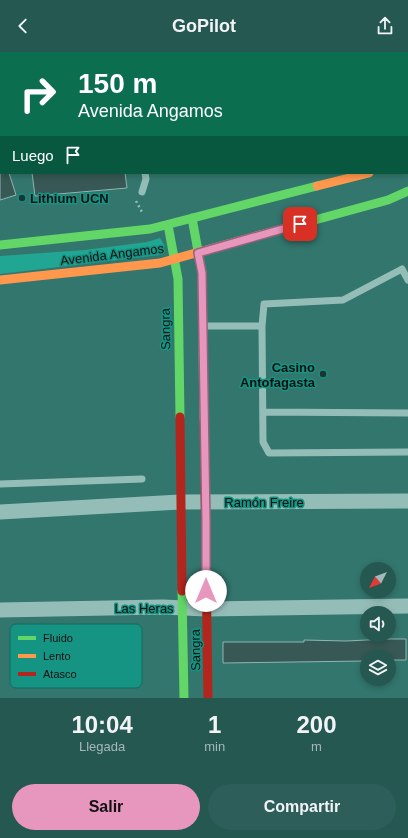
<!DOCTYPE html>
<html lang="es">
<head>
<meta charset="utf-8">
<style>
  body { margin:0; font-family:Arial,sans-serif; background:#2e5e59; color:#f1f3f6; height:100vh; display:flex; flex-direction:column; font-size:15px; white-space:nowrap }
  * { box-sizing:border-box; margin:0 }
  p { font-size:13px; color:#a4b8b8 }
  .icon { flex:none; width:22px; height:22px; fill:none; stroke:currentColor; stroke-width:2; stroke-linecap:round; stroke-linejoin:round }
  .map { position:relative; height:646px; overflow:hidden }
  .details { display:flex; flex-direction:column; background:#265852; flex:1 }
  .details>* { flex:none }
  .guide { position:absolute; left:0px; top:0px; width:408px; height:122px; box-shadow:0 2px 6px #0003; background:#0b6e4f; color:#fff; overflow:hidden }
  .needle { width:26px; rotate:228deg }
  .tools { position:absolute; left:360px; top:510px; display:grid; gap:8px }
  .tools a { display:grid; place-items:center; width:36px; height:36px; border-radius:50%; background:#265852; box-shadow:0 2px 6px #0003; font-size:20px }
  .pin { position:absolute; display:grid; place-items:center; width:34px; height:34px; color:#fff; margin:-17px; border-radius:8px; box-shadow:0 2px 6px #0006 }
  .me { position:absolute; width:44px; margin:-22px; rotate:0deg; stroke-linejoin:round; filter:drop-shadow(0 0 3px #0008) }
  .turn { display:flex; align-items:center; gap:14px; height:84px; padding:0 12px; font-size:18px }
  .turn .icon { width:52px; height:52px; stroke-width:2.5 }
  .turn b { display:block; font-size:28px; line-height:34px }
  .then { display:flex; align-items:center; height:38px; padding:0 12px; background:#0003; gap:8px; font-size:15px }
  .eta { display:flex; justify-content:space-evenly; align-items:center; height:68px; text-align:center }
  .eta b { font-size:24px; font-weight:700; line-height:28px }
  .primary-button { display:flex; gap:8px; margin-top:auto; padding:8px 12px }
  .primary-button a { flex:1; height:46px; border-radius:24px; background:#e797bd; color:#111; font-size:16px; font-weight:700; line-height:46px; text-align:center }
  .primary-button a+a { background:#2e5e59; color:#f1f3f6 }
  header { display:flex; justify-content:space-between; align-items:center; height:52px; padding:0 12px; background:#265852; font-size:18px; font-weight:700 }
  .map>svg:first-child { display:block }
  .green { fill:#20a692 }
  .building { fill:#375854; stroke:#8fb7b2 }
  .lines { fill:none; stroke-linecap:round; stroke-linejoin:round }
  .path { stroke:#95bdb8; stroke-width:2.5; stroke-dasharray:2 3; stroke-linecap:butt }
  .lane { stroke:#95bdb8; stroke-width:7 }
  .street { stroke:#95bdb8; stroke-width:15 }
  .fast { stroke:#63d668; stroke-width:9 }
  .slow { stroke:#ff974d; stroke-width:9 }
  .jam { stroke:#b3261e; stroke-width:9 }
  .route-casing { stroke:#96627b; stroke-width:10 }
  .route { stroke:#e797bd; stroke-width:7 }
  .poi-dot { fill:#1d3431; stroke:#159383; stroke-width:1.5 }
  .labels { text-anchor:middle; stroke-width:3; stroke-linejoin:round; paint-order:stroke }
  .poi-label { font-size:13px; font-weight:bold; fill:#111; stroke:#159383; text-anchor:start }
  .street-label { font-size:13px; fill:#111; stroke:#159383 }
  .key { fill:#159383; stroke:#146c61; stroke-width:1 }
  .key-label { font-size:11px; fill:#111 }
</style>
</head>
<body>
<header><svg class="icon" aria-label="back" viewBox="0 0 24 24"><path d="M15 5l-7 7 7 7"/></svg>GoPilot<svg class="icon" aria-label="share" viewBox="0 0 24 24"><path d="M12 15V3M7 8l5-5 5 5M5 13v7h14v-7"/></svg></header>
<div class="map">
<svg width="408" height="646" viewBox="0 0 408 646">
  <rect width="100%" height="100%" fill="#32766d"/>
  <!-- green -->
  <path class="green" d="M160,186L165,194L160,203L0,222V204L85,198L147,190Z"/>
  <!-- building -->
  <path class="building" d="M0,104L1,121H9L16,143L0,148Z
    M32,121H125L127,136L35,144Z
    M388,587H406V608H389V605H365V609L223,611V590H304V588L346,589Z"/>
  <g class="lines">
    <!-- path -->
    <path class="path" d="M0,118H1
      M136,149L142,160"/>
    <!-- lane -->
    <path class="lane" d="M83,0L84,1
      M95,0L96,1
      M0,83L1,85
      M0,99L1,98
      M142,140L146,127L145,121
      M408,228L402,217L343,248L264,252L262,274L263,390L269,401L408,400
      M204,274H262
      M263,360L408,361
      M0,432L142,427"/>
    <!-- street -->
    <path class="street" d="M0,460L180,450L408,449
      M0,558L163,555L206,557L408,554"/>
    <!-- fast -->
    <path class="fast" d="M407,105H408
      M192,166L202,221L204,369
      M168,173L178,227L180,365
      M260,183L388,148L408,139
      M0,193L150,177L317,134
      M182,539L184,646"/>
    <!-- slow -->
    <path class="slow" d="M317,134L369,121
      M0,228L160,211L260,183"/>
    <!-- jam -->
    <path class="jam" d="M180,365L182,539
      M204,369L208,646"/>
  </g>
  <g class="lines">
    <defs>
      <path id="route" d="M206,539V470L202,221L198,201L300,172"/>
    </defs>
    <!-- route casing -->
    <use href="#route" class="route-casing"/>
    <!-- route -->
    <use href="#route" class="route"/>
  </g>
  <!-- markers -->
  <g class="poi-dot">
    <circle cx="22" cy="146" r="4"/>
    <circle cx="323" cy="322" r="4"/>
  </g>
  <g class="labels">
    <!-- poi labels -->
    <g class="poi-label">
      <text x="30" y="151">Lithium UCN</text>
      <text x="315" y="320" text-anchor="end">Casino<tspan x="315" dy="15">Antofagasta</tspan></text>
    </g>
    <!-- street labels -->
    <g class="street-label">
      <text transform="translate(112 202) rotate(-7)" y="5">Avenida Angamos</text>
      <text transform="translate(165 277) rotate(-91)" y="5">Sangra</text>
      <text x="264" y="455">Ramón Freire</text>
      <text x="144" y="561">Las Heras</text>
      <text transform="translate(195 598) rotate(-91)" y="5">Sangra</text>
    </g>
  </g>
  <!-- legend -->
  <rect x="10" y="572" width="132" height="64" rx="6" class="key"/>
  <rect x="18" y="584" width="18" height="4" fill="#63d668"/>
  <rect x="18" y="602" width="18" height="4" fill="#ff974d"/>
  <rect x="18" y="620" width="18" height="4" fill="#b3261e"/>
  <g class="key-label">
    <text x="43" y="590">Fluido</text>
    <text x="43" y="608">Lento</text>
    <text x="43" y="626">Atasco</text>
  </g>
</svg>
<div class="tools">
<a><svg class="needle" viewBox="-14 -14 28 28"><path d="M0-13l5 13h-10z" fill="#e53935"/><path d="M0 13l5-13h-10z" fill="#a4b8b8"/></svg></a>
<a><svg class="icon" aria-label="sound" viewBox="0 0 24 24"><path d="M4 9h4l5-4v14l-5-4H4zM17 9q2 3 0 6"/></svg></a>
<a><svg class="icon" aria-label="layers" viewBox="0 0 24 24"><path d="M12 4l9 5-9 5-9-5zM3 14l9 5 9-5"/></svg></a>
</div>
<div class="pin" style="left:300px;top:172px;background:#d93025"><svg class="icon" aria-label="arrive" viewBox="0 0 24 24"><path d="M6 21V4h12l-3 4 3 4H6"/></svg></div>
<svg class="me" style="left:206px;top:539px" viewBox="-20 -20 40 40"><circle r="19" fill="#fff"/><path d="M0-13L10 11 0 6-10 11z" fill="#e797bd"/></svg>
<div class="guide">
<div class="turn"><svg class="icon" aria-label="right" viewBox="0 0 24 24"><path d="M7 20v-9h11M14 6l5 5-5 5"/></svg><div><b>150 m</b>Avenida Angamos</div></div>
<div class="then">Luego<svg class="icon" aria-label="arrive" viewBox="0 0 24 24"><path d="M6 21V4h12l-3 4 3 4H6"/></svg></div>
</div>
</div>
<section class="details">
<div class="eta">
<div><b>10:04</b><p>Llegada</p></div>
<div><b>1</b><p>min</p></div>
<div><b>200</b><p>m</p></div>
</div>
<div class="primary-button"><a>Salir</a><a>Compartir</a></div>
</section>
</body>
</html>
